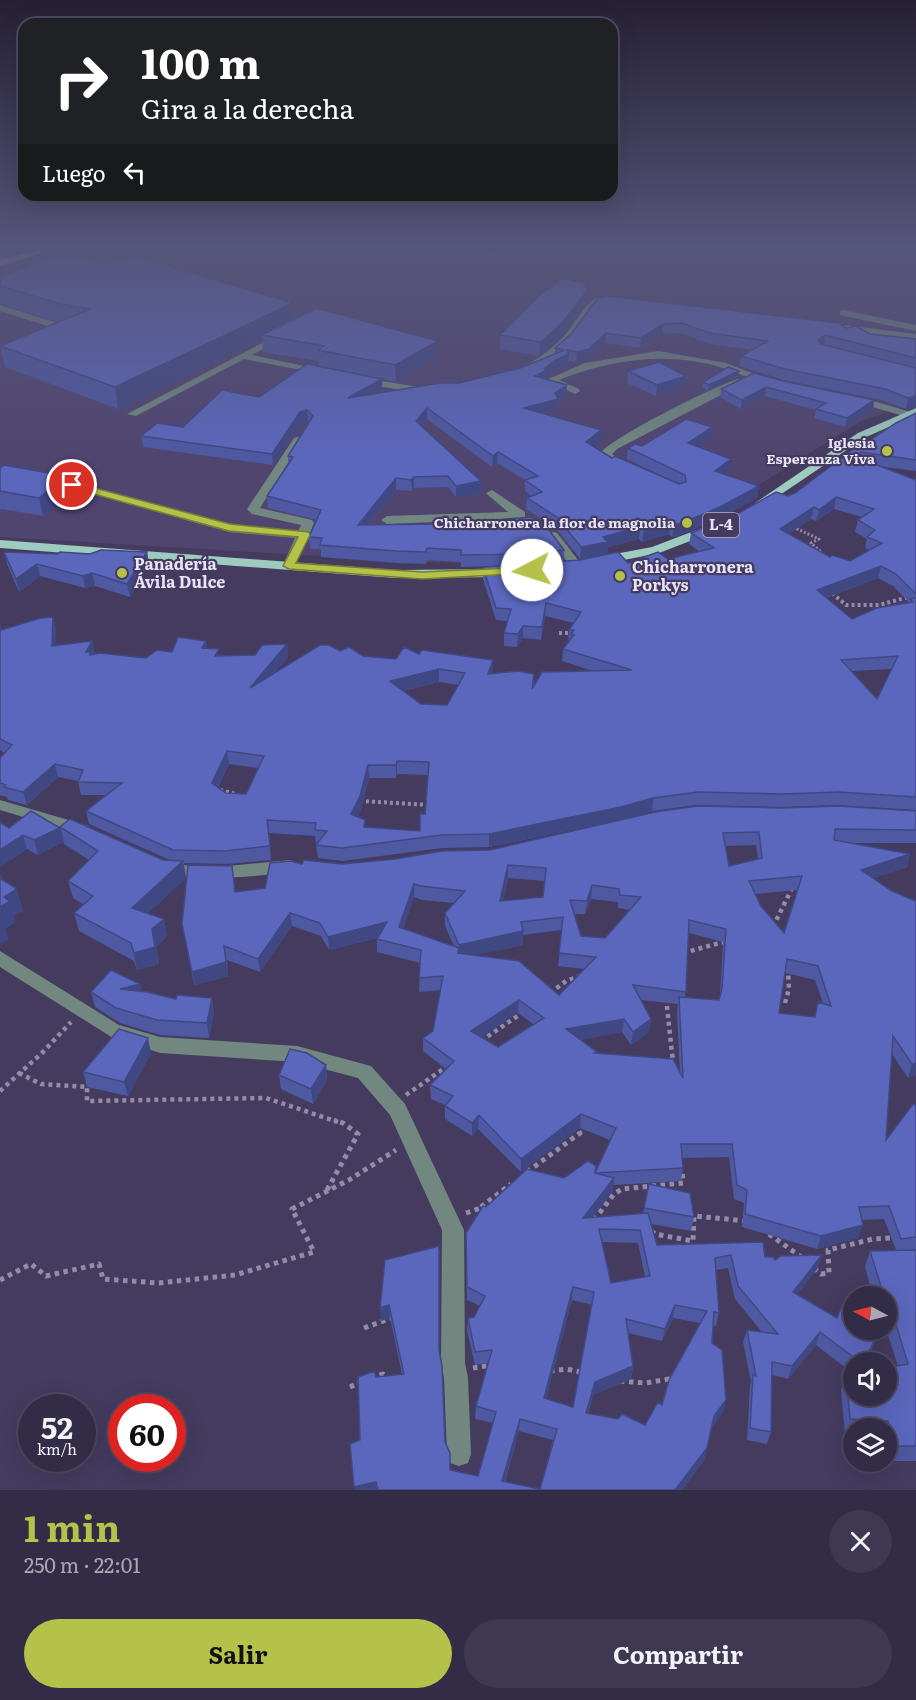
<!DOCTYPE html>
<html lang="es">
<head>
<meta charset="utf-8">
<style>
  body { margin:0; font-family:Literata,serif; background:#3e3852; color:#f1f3f6; height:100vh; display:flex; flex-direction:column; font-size:22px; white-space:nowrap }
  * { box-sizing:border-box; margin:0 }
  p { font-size:20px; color:#a9a7b4 }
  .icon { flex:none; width:33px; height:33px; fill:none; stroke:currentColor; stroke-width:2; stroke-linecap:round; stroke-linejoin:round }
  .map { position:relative; height:1490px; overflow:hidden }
  .details { display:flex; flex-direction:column; background:#332c47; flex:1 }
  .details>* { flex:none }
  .hud { position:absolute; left:18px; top:18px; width:600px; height:183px; border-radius:18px; box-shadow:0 6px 24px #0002,0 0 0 2px #4e4860; background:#202124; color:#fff; overflow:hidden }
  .needle { width:39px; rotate:277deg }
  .tools { position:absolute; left:843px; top:1286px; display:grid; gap:12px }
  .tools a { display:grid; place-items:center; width:54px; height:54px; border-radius:50%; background:#332c47; box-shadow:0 6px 24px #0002,0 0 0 2px #4e4860; font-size:30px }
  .speed { position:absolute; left:18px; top:1394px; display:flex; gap:12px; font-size:30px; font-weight:700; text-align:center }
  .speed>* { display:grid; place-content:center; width:78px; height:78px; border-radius:50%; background:#332c47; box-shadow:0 6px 24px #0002,0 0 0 2px #4e4860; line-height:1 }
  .speed small { font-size:15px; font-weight:400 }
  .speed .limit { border:9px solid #d22; background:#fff; color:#111 }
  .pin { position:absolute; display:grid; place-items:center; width:51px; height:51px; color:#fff; margin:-26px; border:3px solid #fff; border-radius:50%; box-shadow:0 2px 6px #0007 }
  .me { position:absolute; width:66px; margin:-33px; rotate:265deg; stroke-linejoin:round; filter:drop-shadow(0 0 4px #0008) }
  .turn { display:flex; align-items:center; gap:21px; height:126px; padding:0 24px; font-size:27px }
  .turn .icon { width:78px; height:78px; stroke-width:2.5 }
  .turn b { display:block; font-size:42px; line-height:51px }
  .then { display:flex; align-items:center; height:57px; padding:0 24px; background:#0003; gap:12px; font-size:22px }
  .round { display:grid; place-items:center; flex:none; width:63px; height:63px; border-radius:32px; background:#3e3852 }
  .head { display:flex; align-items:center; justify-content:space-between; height:102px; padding:0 24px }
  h1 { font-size:36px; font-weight:700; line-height:45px; color:#b4c24a }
  .primary-button { display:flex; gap:12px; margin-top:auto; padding:12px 24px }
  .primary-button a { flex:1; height:69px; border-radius:36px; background:#b4c24a; color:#111; font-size:24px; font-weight:700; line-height:69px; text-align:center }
  .primary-button a+a { background:#3e3852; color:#f1f3f6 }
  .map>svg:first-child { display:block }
  .built { fill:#50456f }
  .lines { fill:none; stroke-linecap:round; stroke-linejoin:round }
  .path-far3 { stroke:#938ca9; stroke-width:3; stroke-dasharray:2 2; stroke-linecap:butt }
  .path-far2 { stroke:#938ca9; stroke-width:4; stroke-dasharray:3 3; stroke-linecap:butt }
  .path-far1 { stroke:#938ca9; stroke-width:4.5; stroke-dasharray:4 4; stroke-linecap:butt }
  .path { stroke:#938ca9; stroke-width:5; stroke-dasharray:4.5 4.5; stroke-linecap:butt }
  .minor { fill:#718780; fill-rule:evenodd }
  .major { fill:#9dcbbd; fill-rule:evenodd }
  .wall { fill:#4e59a2; fill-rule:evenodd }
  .shaded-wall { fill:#404884 }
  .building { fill:#5b67bc; stroke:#404884; stroke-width:1.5; fill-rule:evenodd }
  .route { fill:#b4c24a; stroke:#757e30; stroke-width:1.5 }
  .poi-dot { fill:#b4c24a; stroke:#443b5f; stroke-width:2 }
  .labels { text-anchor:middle; stroke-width:4.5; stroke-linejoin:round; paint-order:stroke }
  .far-poi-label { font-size:14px; font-weight:bold; fill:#e9e4fa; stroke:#443b5f; text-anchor:end }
  .shield { fill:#443b5f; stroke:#b8b1cc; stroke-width:1.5 }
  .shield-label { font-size:15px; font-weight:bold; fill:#e9e4fa }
  .poi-label { font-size:16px; font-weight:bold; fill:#e9e4fa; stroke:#443b5f; text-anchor:start }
</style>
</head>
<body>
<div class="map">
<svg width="916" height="1490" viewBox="0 0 916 1490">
  <rect width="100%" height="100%" fill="#443b5f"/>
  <!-- built -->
  <path class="built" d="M0,249H916V403L863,420L739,497L595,546L518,559L476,563L420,562L0,537Z"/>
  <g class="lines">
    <!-- path-far3 -->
    <path class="path-far3" d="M793,527L819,539L811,543L820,551L817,552"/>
    <!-- path-far2 -->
    <path class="path-far2" d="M832,593L846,605H879L916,595
      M559,633H573
      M220,790L236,794
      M360,801L430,805"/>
    <!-- path-far1 -->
    <path class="path-far1" d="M773,927L793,886
      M683,953L727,941
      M550,993L566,981L580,976
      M666,998L673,1062
      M785,1003L789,989L788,971
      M481,1041L522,1013
      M19,1073L41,1084L87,1087V1101L266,1098L338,1122
      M0,1091L43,1052L71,1022
      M406,1095L449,1065"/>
    <!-- path -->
    <path class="path" d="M527,1172L580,1133L574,1127
      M327,1190L358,1134L343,1123L334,1120
      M481,1207L511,1184
      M466,1213L481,1208
      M594,1220L614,1194L622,1189L683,1183L682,1171
      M651,1231L655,1234L693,1241L694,1216L747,1221
      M769,1234L804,1259
      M814,1268L821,1274L829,1273L828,1250L873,1239L890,1238L894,1233
      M0,1280L31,1264L46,1276L99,1264L103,1279L158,1283L235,1275L314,1252L292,1209L349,1180L396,1150
      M364,1328L394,1317
      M473,1368L492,1365
      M550,1371L567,1369L584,1373
      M371,1378L383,1374L388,1379
      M620,1381L645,1383L669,1379L672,1381
      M350,1387L361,1382"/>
    <!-- minor -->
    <path class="minor" d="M455,249L492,252L504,249H516L492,257Z
      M599,297L615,298L619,301C613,306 604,301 596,306C584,323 553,370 530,367V363C542,356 554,347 564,336C575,324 584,303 599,297Z
      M0,305L57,323L59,325L54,328L0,311Z
      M843,310L916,325V331L840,315V311Z
      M844,325L916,334V340L841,330L839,328Z
      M281,333L286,336L284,338L252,355L323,370V374L244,359L136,416L127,414Z
      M658,351L726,363L772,381L767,384C752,380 738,373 723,368C668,351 612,359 559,380L579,389L580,391L575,394L546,380L585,363Z
      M363,378L425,388L430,391L425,394L359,383L358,381Z
      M738,379L742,380V384L617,449L612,454L625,464V468C615,470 604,462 600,453C615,436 714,386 738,379Z
      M856,396L911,412L912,414L907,417L852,401L851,399Z
      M298,437L303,440L260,508L312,520L314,523L310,533L311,535L307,538L295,565L289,569L283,565L295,538L229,532L71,488L43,483L41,481L47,478L72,482L230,524L298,531L301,525L252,514L247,509L294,438Z
      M492,490L525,512V518L387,524L381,520L387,516L508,512L488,495L486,493Z
      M553,532L557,533L579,561L581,564L579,567H571L549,539V533Z
      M0,800L89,826L91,830L89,834L83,835L0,810Z
      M290,860L296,862L298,866L296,870C275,876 168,886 157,867L159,863L165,861L176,865L227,866Z
      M0,951L119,1025L160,1037L297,1046L371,1066L405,1104L464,1230L465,1363L468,1378L471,1454L468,1463L459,1466L450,1463L447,1454L444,1378L441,1363L442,1230L390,1115L358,1078L297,1062L160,1053L113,1038L0,967Z"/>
    <!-- major -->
    <path class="major" d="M43,249H56L0,266V260Z
      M916,408V415L866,437L765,505L761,507L755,503L858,433Z
      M707,526L713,530L711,533L659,553L604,564L598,560L604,556L652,547Z
      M0,540L395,570L503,569L509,573L503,577L395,578L0,548Z"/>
  </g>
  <!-- wall -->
  <path class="wall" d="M108,262L167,265V266L293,303L294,319L438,357L396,382L319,366L318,361L263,352L262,339L118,409L5,367L0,346L58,322L0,304V277Z
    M588,288V301L561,337L543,354L539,356L500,349V335Z
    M598,298L846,328L870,334L916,339V407L906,409L882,400L784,380L740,366L741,356L753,350L709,344L681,333L662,334L640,348L605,343L588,359L576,362L569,361L568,365L554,371L545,378L566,396L557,402V409L543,413L601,441L594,446L612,458L677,483L627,459L628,448L711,438L698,446L730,470L724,474L759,486L757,498L718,519L680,535L672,537L669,534L642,542L639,539L608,547L607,554L580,559L557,529L526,509L527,498L531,496L525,491V480L497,463L492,467L427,419L421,425L481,493L456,497L448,487L414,488L412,491L396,490L368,525L564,550V561L628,563L668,559L700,552L689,544L691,533L795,493L863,445L916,413V471L878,466L916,480V810L836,805L780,807L696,805L652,811L619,820L489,847L442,848L343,861L318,858L316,845L318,843H316L315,836L269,833L271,860L227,864L184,863L186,878L148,913L167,936L156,947L159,964L137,970L134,961L79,931L74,913L84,905L73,898L68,881L89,860L64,844L60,827L163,860H170L89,824L86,811L105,795H81L78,781L58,777L27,805L8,800L7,797L0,795V758L5,753L0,750V625L1,630L53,617L56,630L55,645L92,641L94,654L146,658L172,652L206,641L207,648L220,656L255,655L287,644L288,657L274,673L340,651L363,656L396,659L419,654L492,673L534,674V686L593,671L562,661L563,649L568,642L569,630L574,623L545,616L541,640L523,638L517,647L504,646V633L508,621L496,620L483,579V567L499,566L461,567V562L427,560L426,564L397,563L321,557V549H310L309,537L317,520L268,508L267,496L288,463V456L309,422L308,421L301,423L273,465L143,447L141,436L183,427L259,397L382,379V390L374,394L459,383L520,368L555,354V348L571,334ZM834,509L862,517L858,520L855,532L867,539L865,548L869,550L850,561L830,557L788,534L811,519L816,521ZM878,578L893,586L909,602L852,619L826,598ZM892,669L877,699L852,671ZM439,682L459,685L447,705L421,704L403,691ZM229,764L258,768L246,794L226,793L218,787ZM397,774L428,775L425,814L420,831L365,827V820L357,817L361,809L369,778H396Z
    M628,371L686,376L685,387L656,396L627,383Z
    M739,371L738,376L708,391L702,387L703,382Z
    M783,381L874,400L873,409L845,427L814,418L816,410L765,396L741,409L720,397L721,389Z
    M0,468L65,476L68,494L43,516L2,509L0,510Z
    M4,552L58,554L147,552L149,564L130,597L95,586L85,588L40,576L19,592L7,564Z
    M916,811V843H850L910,854L907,867L873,878L916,1075L908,1078L892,1054L886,1140L916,1105V1461H886V1428H854V1435L845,1434L841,1390L846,1375L898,1366L886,1329V1296H873L865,1267L870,1251L896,1250L884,1219L862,1220L858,1238L817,1249L742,1227L744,1203L734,1199L729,1157L682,1158L683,1168L681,1181L613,1185V1191L592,1218L643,1214L644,1208L694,1217L691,1231L651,1224L657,1245L765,1257L818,1268L797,1294L837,1318L877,1338L865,1362H854V1374L816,1345L788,1379L772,1375L771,1432L767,1444L747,1440L750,1386L751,1381L743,1342L747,1330L762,1332L735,1299L728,1268L716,1270L719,1313L716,1326L713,1325L712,1343L723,1412L712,1427L704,1460L682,1490H355L360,1440L376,1377L402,1374L390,1318L381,1321L385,1260L439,1352L445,1442L450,1470L478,1476L493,1423L475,1419L476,1406L488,1363L475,1365L467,1331L468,1318L474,1317L480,1306L467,1300L466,1233L486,1207L564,1178L595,1173L610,1140L580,1128L521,1172L478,1129L472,1136L445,1119V1105L431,1099L430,1085L446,1069L423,1051V1038L433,1031L441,990L419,992L420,963L377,952V938L329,950L321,936L292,926L260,972L227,960L228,976L194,985L182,924L235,892L265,888L302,864H342ZM756,845L758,859L729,866L725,846ZM508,878L545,881L543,897L503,901ZM798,890L784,933L761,906L755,894ZM414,897L422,900L454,903L445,913V926L454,946L403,929ZM591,899L618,902V908L630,910L605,938L581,936L575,914H585ZM562,930L558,966L584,969L559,995L474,955L523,945V935ZM689,933L723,942L720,996L719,1000L685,998ZM785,973L815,980L823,1003L818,1002L814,1017L779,1013ZM641,1000L678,1004L677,1011L680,1072L597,1054L580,1040L622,1032L631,1045L649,1032L651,1019ZM518,1013L533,1024L498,1047L482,1037ZM602,1242L638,1243L645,1277L611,1283ZM572,1300L592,1305L573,1407L546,1399ZM673,1318L700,1323L662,1405L645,1425L588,1414L593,1395L631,1379L633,1366L628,1333L662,1341ZM519,1431L553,1440L540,1489L505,1482Z
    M0,822L9,828L63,842L38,855L27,849L0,867Z
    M140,984L142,992L176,999L212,998L214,1013L209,1038L160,1035L120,1023L95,1007L91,992Z
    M151,1053L128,1096L87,1087L83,1072Z
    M326,1065L327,1080L313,1104L281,1089L279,1075Z"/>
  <!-- shaded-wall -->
  <path class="shaded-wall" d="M588,284V301L561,337L543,354L539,356L540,342Z
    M293,303L294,323L262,335V339L118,409L115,387Z
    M663,324L662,334L640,348L641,338Z
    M606,333L605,343L588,359L576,362L577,352Z
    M825,335L824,345L816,350L818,340Z
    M438,341V357L396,382L395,365Z
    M569,354L568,365L554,371L545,378V368L554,361Z
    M545,371L544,381L535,376Z
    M739,371L738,376L708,391L709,385Z
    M686,376L685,387L656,396L657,385Z
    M382,379V390L348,409V398Z
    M567,385L566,396L557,402V409L524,418V408L555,393Z
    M766,387L765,396L741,409L742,400Z
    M916,396V407L906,409L908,398Z
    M874,400L873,409L845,427L847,418Z
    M427,408V419L416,431V421Z
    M307,410L308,421L301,423L273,465L272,454L300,412Z
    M712,427L711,438L686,454L688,443Z
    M601,430V441L586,453V442Z
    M498,452L497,463L492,467L493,456Z
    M731,459L730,470L713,483L715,471Z
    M65,476L68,494L43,516L39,498Z
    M414,477V488L412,491L411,480Z
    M396,478V490L358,537V525Z
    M481,481V493L456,497V486Z
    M759,486L757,498L718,519L680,535L672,537L674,525Z
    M836,497L834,509L816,521L819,510Z
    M814,507L811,519L778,541L780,529Z
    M670,522L669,534L642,542L644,530Z
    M640,527L639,539L608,547L607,554L580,559L581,547L603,537Z
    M147,552L149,564L130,597L127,584Z
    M37,564L40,576L19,592L16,579Z
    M881,566L878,578L814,602L817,590Z
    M92,573L95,586L85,588L83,576Z
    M546,603L545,616L541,640L542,627Z
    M53,617L56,630L55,658L52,646Z
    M523,626V638L517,647L518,634Z
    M92,641L95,653L92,659L86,652Z
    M206,641L208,654L202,648Z
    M287,644L288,657L251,700L250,688Z
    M493,660V672L488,686V674Z
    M439,669V682L391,694L390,681Z
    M227,751L229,764L213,796L212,783Z
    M397,761V774L396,778V765Z
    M55,764L58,777L27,805L23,792Z
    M368,765L369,778L361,809L352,827L351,814Z
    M653,798L652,811L619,820L489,847V834Z
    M60,828L63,842L38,855L34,840Z
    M23,835L27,849L0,867V850Z
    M910,854L907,867L857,883L861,870Z
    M183,861L186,878L135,925L132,908Z
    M508,865V878L500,915V901Z
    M2,874L8,895L17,889L23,911L14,916L16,922L5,929L9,940L0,944V875Z
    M414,884V897L399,941V927Z
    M592,885L591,899L585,914L587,901Z
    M290,913L292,926L260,972L258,959Z
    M164,919L167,936L156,947L159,964L137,970L134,953L152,929Z
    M387,922L388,935L329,950L328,937Z
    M523,931V945L459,958V945Z
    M224,946L228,976L194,985L192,972Z
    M140,984L143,999L120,989Z
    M212,998L214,1013L209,1038L207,1023Z
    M519,1000L518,1013L471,1045V1031Z
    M624,1019L622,1032L565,1043L566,1029Z
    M651,1019L649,1032L631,1045L633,1032Z
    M148,1038L151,1053L128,1096L124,1082Z
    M916,1063V1075L908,1078L912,1064Z
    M326,1065L327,1080L313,1104L311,1089Z
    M581,1114L580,1128L521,1172V1159Z
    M479,1115L478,1129L472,1136V1123Z
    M614,1178L613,1191L581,1232L583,1218Z
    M863,1225L858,1238L817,1249L821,1236Z
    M822,1255L818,1268L789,1305L793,1292Z
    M573,1287L572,1300L543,1411L544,1398Z
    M389,1305L390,1318L381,1321L380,1308Z
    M675,1305L673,1318L662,1341L665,1329Z
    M820,1332L816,1345L788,1379L792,1366Z
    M633,1366L631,1379L593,1395L584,1426L586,1413L595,1382Z
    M726,1400L723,1412L711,1428L714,1416Z
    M520,1419L519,1431L502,1490V1481Z
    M707,1448L704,1460L682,1490H675Z
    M376,1482L377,1490H355L354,1487Z"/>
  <!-- building -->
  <path class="building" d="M62,253L108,262L116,258L125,259L135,256L293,303L115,387L0,346L90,309L61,304L0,286V277Z
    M563,278L588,284L585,287L589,288L562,323L543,340L540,342L500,335L541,294Z
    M607,296L839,323L846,328L856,326L870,334L916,339V358L825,335L818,340L821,344L916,368V396L908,398L885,389L785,369L741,356L768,341L710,333L682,323L663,324L641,338L606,333L589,349L577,352L567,350L569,354L554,361L545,368V371L535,376L567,385L555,393L558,399L524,408L601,430L586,442L612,458L615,456L679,484L686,482L685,475L628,448L635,444L642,446L686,419L712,427L688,443L731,459L715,471L759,486L720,507L682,523L674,525L670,522L644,530L640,527L603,537L608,542L581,547L557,517L527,498L542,492L525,480L538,476L498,452L493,456L427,408L416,421L481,481L456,486L448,476L414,477L411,480L396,478L358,525L448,524L531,517L546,526L564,550L525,554L461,555V550L427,548L426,552L396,551L320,545L322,538L309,537L321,510L267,496L293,457L288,456L313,416L307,410L300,412L272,454L141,436L157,423L183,427L222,390L259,397L307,364L382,379L348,398L440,383H459L520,368L565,350L555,348L571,334L598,298Z
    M316,308L438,341L395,365L318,350L324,346L262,335Z
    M659,362L686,376L657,385L628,371Z
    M728,367L739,371L709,385L703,382Z
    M754,373L783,381L874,400L847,418L816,409L826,403L766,387L742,400L721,389Z
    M916,413V460L861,452L859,458L916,480V594L896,574L881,566L817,590L852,619L877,608L913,602L910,599L916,598V797L839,792L783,794L698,792L653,798L621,807L489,834L442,835L342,848L316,845L327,831L315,830L316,823L267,820L270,846L225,851L173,850L86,811L122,783L78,782L83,770L55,764L23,792L4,787L6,785L0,783V758L12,745L0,739V625L1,630L41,618L53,617L52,646L92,641L86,652H90V655L100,653L146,658L157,650L172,652L178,637L206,641L202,648L219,649L215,656L255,655L262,645L287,644L250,688L320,645H329L340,651L349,647L363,656L396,659L404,647L419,654L422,650L493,660L488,674L518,671L534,674L532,689L542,672L632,670L563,649L574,635L571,634L574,630H569L581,612L546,603L542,627L523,626L518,634L504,633L511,609L496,608L483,567L580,560L618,552L628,563L658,552L668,559L714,548L691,533L737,514L776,492L788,496L795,493L864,441L863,445L896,423ZM836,497L874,509L858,520L875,530L867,537L882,543L850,561L832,555L830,557L780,529L814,507L819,510ZM898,656L877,699L841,660ZM439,669L465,673L447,705L421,704L390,681ZM227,751L264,756L246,794L226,793L212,783ZM397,761L429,762L425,814H420V831L364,827L365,820L351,814L360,796L368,765H396Z
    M4,465L65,476L39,498L0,491V468Z
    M101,550L147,552L127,584L92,573L83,576L37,564L16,579L4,552L58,554L60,552L90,554Z
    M698,806L783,808L839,806L916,811V830L835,829L834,840L910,854L861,870L892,891L916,901V1063L912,1064L893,1036L886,1140L913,1104L916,1105V1237L901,1239L889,1206L859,1207L863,1225L821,1236L745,1214L747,1190L737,1185L732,1144H681L683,1168L595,1173L614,1178L583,1218L648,1213L657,1245L763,1242L765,1257H773L775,1260L781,1256L822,1255L793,1292L837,1318L843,1303L854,1310V1329H880L864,1362H860L820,1332L792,1366L772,1362L771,1432L750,1428L753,1374L756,1376L747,1330L778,1334L738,1286L731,1255L715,1258L719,1313L714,1312L712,1343L722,1350L726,1400L714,1416L707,1448L675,1490H378L376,1482L354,1487L350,1444L360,1440L358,1377L374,1371L376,1377L404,1374L389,1305L380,1308L385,1260L439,1246V1350L442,1366L445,1442L450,1453V1470L478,1476L496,1412L476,1406L492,1350L475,1352L468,1318L474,1317L485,1296L467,1287L466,1233L483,1206L486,1207L527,1169L564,1178L588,1161L596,1166L595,1173L616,1128L581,1114L521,1159L479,1115L472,1123L445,1106L453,1096L430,1085L454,1061L423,1038L433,1031L443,976L419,978L421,950L377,939L387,922L328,937L320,923L290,913L258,959L224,946L226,962L192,972L182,924L188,865L232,866L235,892L265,888L270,863L291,861L302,864L304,860L342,864L395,859L442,851L490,850L655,812ZM759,832L762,858L729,866L723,833ZM508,865L546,868L543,897L500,901ZM802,876L784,933L761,906L749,881ZM414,884L421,886L465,891L445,913L459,945L523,931L521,922L563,917L559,953L596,957L559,995L519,961L458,953L459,948L399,927ZM592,885L619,889L620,895L641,897L605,938L581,936L570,900L587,901ZM689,920L726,929L722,989L719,1000L679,997L683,1078L673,1059L595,1053L597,1052L566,1029L624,1019L633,1032L651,1019L633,985L686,992ZM787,959L818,966L831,1006L818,1002L815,1017L779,1013ZM519,1000L544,1018L498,1047L471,1031ZM599,1229L640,1230L650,1276L611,1283ZM573,1287L594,1292L573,1407L544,1398ZM675,1305L707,1311L669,1380L662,1405L658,1402L645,1425L622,1414L618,1419L586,1413L595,1382L633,1366L626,1319L665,1329ZM520,1419L557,1429L540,1489L502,1481Z
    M31,811L60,828L34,840L23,835L0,850V822L9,828Z
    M70,819L163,860L183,861L132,908L164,919L152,929L155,947L134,953L131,943L74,913L93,896L68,881L98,851L60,827Z
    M0,878L17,889L4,897L10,901L0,907Z
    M111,970L140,984L120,989L147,992L176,999L177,995L212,998L207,1023L157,1020L116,1008L91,992Z
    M119,1029L148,1038L124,1082L83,1072Z
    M290,1049L307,1053L326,1065L311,1089L279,1075Z
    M649,1184L690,1193L694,1217L644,1208Z
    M916,1250V1446H888V1421L850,1419L846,1375L854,1374V1395H886V1368L908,1364L891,1308L889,1312L886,1305V1296H884L870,1251Z"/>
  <!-- sky -->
  <linearGradient id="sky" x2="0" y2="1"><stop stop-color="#252034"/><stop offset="0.54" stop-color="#56557a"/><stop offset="1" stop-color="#56557a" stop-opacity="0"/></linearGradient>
  <rect width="916" height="457" fill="url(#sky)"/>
  <!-- route -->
  <path class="route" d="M72,482L230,524L309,532L310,535L296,563L422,572L532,567L538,570L532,573L422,579L289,569L283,566L298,537L229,531L68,487V483Z"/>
  <!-- markers -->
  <g class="poi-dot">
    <circle cx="887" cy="451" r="6"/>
    <circle cx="687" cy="523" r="6"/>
    <circle cx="122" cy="573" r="6"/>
    <circle cx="620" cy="576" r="6"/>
  </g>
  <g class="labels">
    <!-- far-poi labels -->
    <g class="far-poi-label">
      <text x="875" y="448">Iglesia<tspan x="875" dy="16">Esperanza Viva</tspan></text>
      <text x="675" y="528">Chicharronera la flor de magnolia</text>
    </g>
    <!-- shield labels -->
    <rect class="shield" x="703" y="513" width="36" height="24" rx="4.5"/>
    <g class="shield-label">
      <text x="721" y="530">L-4</text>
    </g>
    <!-- poi labels -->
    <g class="poi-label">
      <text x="134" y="570">Panadería<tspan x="134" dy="18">Ávila Dulce</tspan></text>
      <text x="632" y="573">Chicharronera<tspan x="632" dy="18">Porkys</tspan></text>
    </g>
  </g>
</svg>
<div class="tools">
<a><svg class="needle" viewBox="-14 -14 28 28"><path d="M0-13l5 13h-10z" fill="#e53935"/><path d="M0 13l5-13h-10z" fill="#a9a7b4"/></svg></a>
<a><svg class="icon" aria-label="sound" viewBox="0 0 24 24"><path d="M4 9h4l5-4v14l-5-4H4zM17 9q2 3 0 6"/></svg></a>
<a><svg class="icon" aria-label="layers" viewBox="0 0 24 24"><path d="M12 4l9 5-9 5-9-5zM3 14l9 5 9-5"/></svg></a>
</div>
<div class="speed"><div>52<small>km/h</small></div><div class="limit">60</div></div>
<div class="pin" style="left:72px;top:485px;background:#d93025"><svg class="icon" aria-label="arrive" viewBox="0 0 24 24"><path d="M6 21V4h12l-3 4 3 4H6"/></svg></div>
<svg class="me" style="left:532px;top:570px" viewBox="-20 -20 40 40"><circle r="19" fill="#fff"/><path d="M0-13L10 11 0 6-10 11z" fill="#b4c24a"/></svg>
<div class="hud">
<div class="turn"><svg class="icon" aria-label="right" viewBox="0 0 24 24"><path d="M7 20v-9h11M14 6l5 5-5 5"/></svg><div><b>100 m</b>Gira a la derecha</div></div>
<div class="then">Luego<svg class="icon" aria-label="left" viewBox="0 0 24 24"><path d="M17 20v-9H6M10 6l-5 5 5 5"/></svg></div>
</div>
</div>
<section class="details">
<div class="head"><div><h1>1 min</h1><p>250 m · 22:01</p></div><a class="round"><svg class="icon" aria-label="close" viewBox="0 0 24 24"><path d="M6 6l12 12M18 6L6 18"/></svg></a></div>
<div class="primary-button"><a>Salir</a><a>Compartir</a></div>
</section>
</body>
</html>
